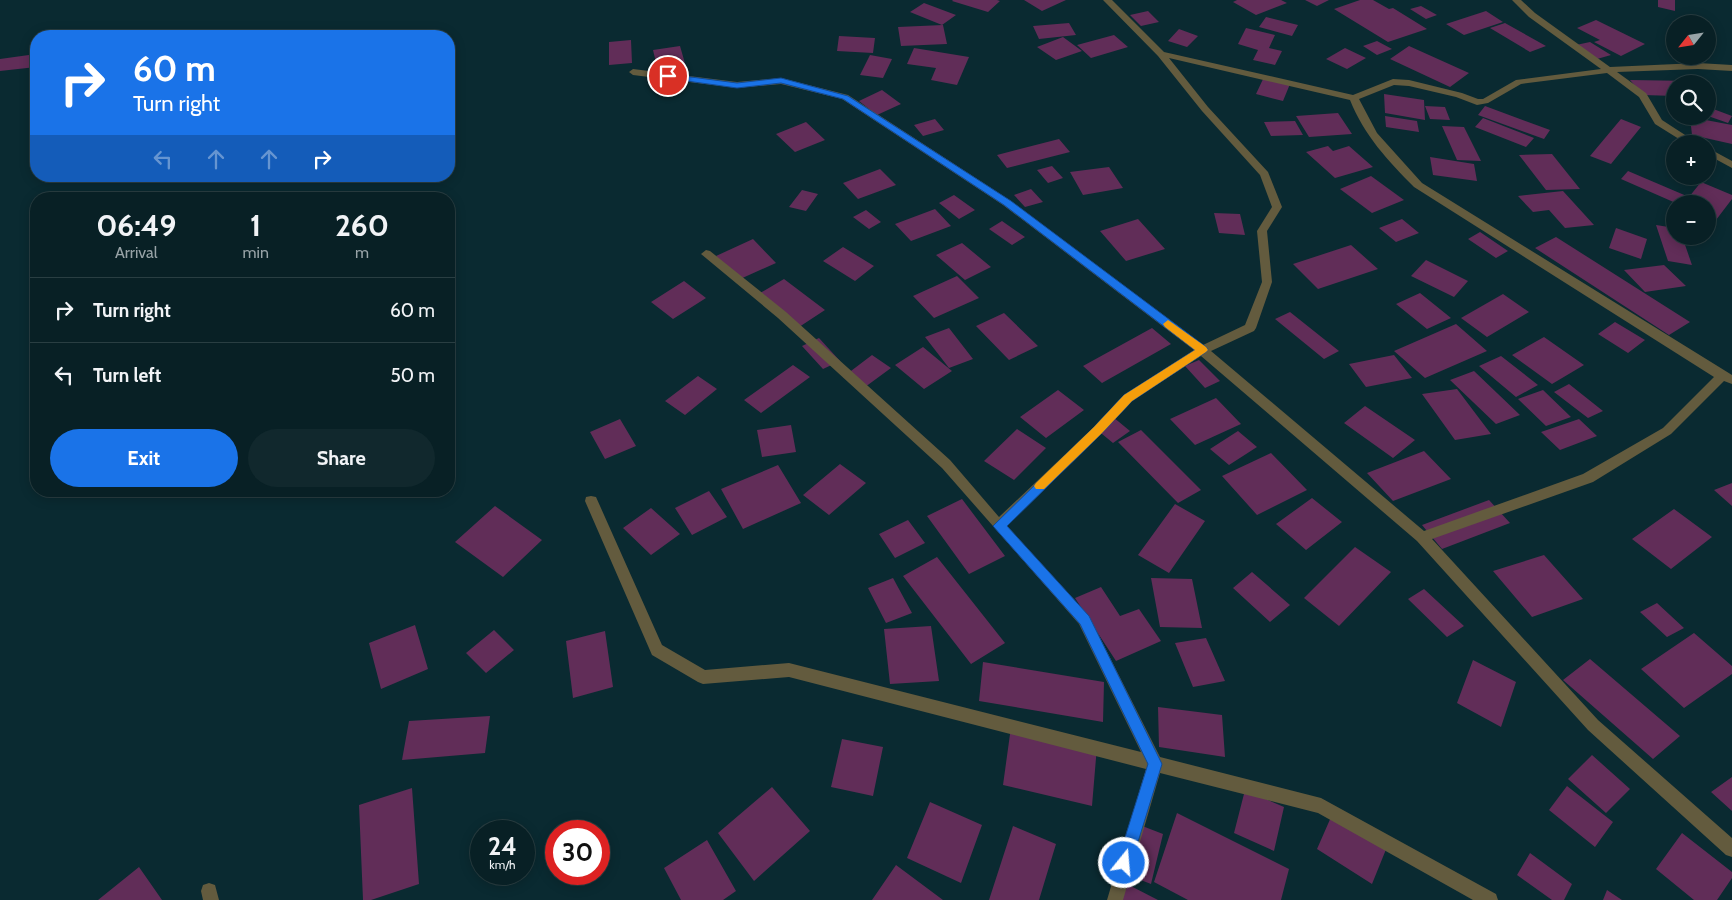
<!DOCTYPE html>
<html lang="en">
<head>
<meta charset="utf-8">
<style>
  body { margin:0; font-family:Cabin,sans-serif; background:#11282d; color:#f1f3f6; height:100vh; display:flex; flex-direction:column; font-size:19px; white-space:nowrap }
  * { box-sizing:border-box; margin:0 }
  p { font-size:16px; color:#98a3a7 }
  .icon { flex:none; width:28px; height:28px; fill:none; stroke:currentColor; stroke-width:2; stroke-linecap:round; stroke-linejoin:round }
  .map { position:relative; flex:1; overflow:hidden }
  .sheet { position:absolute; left:30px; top:192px; width:425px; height:305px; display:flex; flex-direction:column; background:#082025; border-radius:20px; box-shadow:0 2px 12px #0003,0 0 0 1px #293e42 }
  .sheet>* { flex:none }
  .guide { position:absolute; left:30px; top:30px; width:425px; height:152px; border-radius:20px; box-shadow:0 2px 12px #0003,0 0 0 1px #293e42; background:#1a73e8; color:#fff; overflow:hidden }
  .needle { width:32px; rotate:240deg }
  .controls { position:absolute; left:1666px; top:15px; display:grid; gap:10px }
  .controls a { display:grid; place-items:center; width:50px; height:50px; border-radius:50%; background:#082025; box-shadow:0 2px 12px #0003,0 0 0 1px #293e42; font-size:25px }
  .speed { position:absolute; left:470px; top:820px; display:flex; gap:10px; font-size:25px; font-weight:700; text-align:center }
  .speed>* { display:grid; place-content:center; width:65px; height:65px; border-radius:50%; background:#082025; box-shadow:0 2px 12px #0003,0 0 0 1px #293e42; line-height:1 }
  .speed small { font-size:12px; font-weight:400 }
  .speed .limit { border:8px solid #d22; background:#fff; color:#111 }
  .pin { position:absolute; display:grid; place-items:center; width:42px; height:42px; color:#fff; margin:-21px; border:2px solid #fff; border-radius:50%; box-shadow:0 1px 5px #0007 }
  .me { position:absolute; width:55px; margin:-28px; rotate:17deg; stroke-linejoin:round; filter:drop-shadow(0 0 4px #0008) }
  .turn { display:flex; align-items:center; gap:18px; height:105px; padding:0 20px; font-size:22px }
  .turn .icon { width:65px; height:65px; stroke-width:2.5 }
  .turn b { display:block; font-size:35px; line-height:42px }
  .lanes { display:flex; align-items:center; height:48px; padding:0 20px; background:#0003; justify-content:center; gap:25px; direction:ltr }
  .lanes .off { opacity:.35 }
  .eta { display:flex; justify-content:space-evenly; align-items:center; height:85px; text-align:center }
  .eta b { font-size:30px; font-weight:800; line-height:35px }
  .button { display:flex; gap:10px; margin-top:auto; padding:10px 20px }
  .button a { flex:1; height:58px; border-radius:30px; background:#1a73e8; color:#fff; font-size:20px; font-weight:800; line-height:58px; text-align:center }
  .button a+a { background:#11282d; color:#f1f3f6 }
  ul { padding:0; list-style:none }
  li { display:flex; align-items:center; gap:15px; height:65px; padding:0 20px; border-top:1px solid #293e42 }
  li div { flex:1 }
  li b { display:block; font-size:19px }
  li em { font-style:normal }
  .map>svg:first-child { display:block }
  .building { fill:#612d58 }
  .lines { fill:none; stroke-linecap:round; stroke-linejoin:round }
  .minor { fill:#635b3e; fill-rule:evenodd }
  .route { fill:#1a73e8; stroke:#114b97 }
  .slow { fill:#f59e0b }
</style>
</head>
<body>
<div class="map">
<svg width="1732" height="900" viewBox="0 0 1732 900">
  <rect width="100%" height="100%" fill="#0a2a31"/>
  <!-- building -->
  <path class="building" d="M953,0H997L1000,1L988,12L952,1Z
    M1024,0H1066L1042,11Z
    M1237,0H1281L1287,3L1256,15L1233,2Z
    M1305,0H1329L1317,6Z
    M1360,0H1373L1389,9L1393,8L1427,29L1388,42L1334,9Z
    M1658,0H1675V11L1658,7Z
    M924,3L956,15L942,25L910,12Z
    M1421,6L1437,15L1426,19L1410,9Z
    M1148,11L1159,22L1141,26L1130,15Z
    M1486,11L1503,22L1464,35L1446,24Z
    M1266,17L1298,25L1292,36L1259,27Z
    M1596,20L1645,44L1621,56L1594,42L1600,40L1577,28Z
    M1069,23L1076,35L1039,39L1033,26Z
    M1505,23L1546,46L1530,52L1490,28Z
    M943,25L947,44L901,46L898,27Z
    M1246,28L1275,35L1269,48L1282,51L1275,65L1253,60L1258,50L1238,44Z
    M1179,29L1198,36L1187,47L1168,41Z
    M1114,35L1128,47L1091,58L1077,45Z
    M839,36L875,38L873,53L837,51Z
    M1063,37L1082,51L1056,60L1037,47Z
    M631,40L632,63L609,65V42Z
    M1377,41L1392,49L1377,55L1363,46Z
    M1590,42L1611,55L1597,59L1576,45Z
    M680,46L686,67L658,71L653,50Z
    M1409,46L1469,73L1450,87L1390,59Z
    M914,48L969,57L957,85L931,80L936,68L907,64Z
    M1345,48L1366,58L1347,69L1326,59Z
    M36,54V67L0,71V59Z
    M870,55L892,59L883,78L860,75Z
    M1264,77L1290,84L1283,101L1256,94Z
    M1630,80L1692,81L1695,84H1675V96L1643,95Z
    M882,90L901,104L877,115L859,101Z
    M1384,94L1424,100L1425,120L1385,113Z
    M1425,106L1445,107L1450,120L1430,119Z
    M1485,106L1550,130L1544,139L1478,115Z
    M1708,107L1732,116L1728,123L1708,116Z
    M1338,113L1352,134L1309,137L1296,116Z
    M1385,116L1417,121L1419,132L1386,127Z
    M1690,117L1732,125V144L1692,135Z
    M1483,118L1534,138L1526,147L1475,127Z
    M935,119L944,130L923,136L914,125Z
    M1621,119L1641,127L1611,164L1590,156Z
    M1295,121L1303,135L1271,136L1264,122Z
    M806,122L825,140L795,152L776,134Z
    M1442,126L1464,127L1481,161L1457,160Z
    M1059,139L1070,152L1007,168L997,155Z
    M1328,146L1333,151L1349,146L1373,167L1335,178L1306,152Z
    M1552,154L1580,189L1546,190L1519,155Z
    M1430,157L1474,164L1477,181L1433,175Z
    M1052,166L1063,178L1048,183L1037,170Z
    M1109,167L1123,188L1083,195L1070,172Z
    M880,169L896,185L858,199L843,183Z
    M1628,171L1689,197L1701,182L1732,195V199L1716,220L1708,217V204H1678L1621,179Z
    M1371,176L1404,200L1372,213L1340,189Z
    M1031,189L1043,202L1025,207L1014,195Z
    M802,190L818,194L806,211L789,207Z
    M1563,191L1594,225L1565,228L1549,210L1533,212L1518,196Z
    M954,195L975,210L959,219L939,203Z
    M935,209L951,226L911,241L895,224Z
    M866,210L881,222L869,229L853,217Z
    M1214,213L1240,214L1245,235L1219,233Z
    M1138,219L1165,249L1126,261L1100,231Z
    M1402,219L1419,233L1396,242L1379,228Z
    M1002,221L1025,237L1012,245L989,229Z
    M1656,225L1675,228V236H1682L1692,265L1668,261Z
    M1616,228L1647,239L1641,259L1609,248Z
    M1480,232L1508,251L1496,258L1468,239Z
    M1556,237L1690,322L1669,335L1535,248Z
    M753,239L776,263L738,280L716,256Z
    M962,243L991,267L965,280L936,255Z
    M1351,245L1378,269L1318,289L1293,264Z
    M843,247L874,266L855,281L823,261Z
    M1426,260L1468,281L1454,297L1411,276Z
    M1664,265L1686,286L1645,292L1624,270Z
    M957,276L979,298L934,318L913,296Z
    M784,279L825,310L796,329L755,296Z
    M684,281L706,298L673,319L651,302Z
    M1420,293L1451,318L1427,329L1396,304Z
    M1503,294L1529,312L1487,337L1461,318Z
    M1290,312L1339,351L1324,359L1275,319Z
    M1004,313L1038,346L1009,360L976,326Z
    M1615,322L1645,340L1628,353L1598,334Z
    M1456,324L1487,351L1425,378L1394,351Z
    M949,328L973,359L949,368L925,337Z
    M1152,328L1171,344L1102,383L1083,366Z
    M1544,337L1584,365L1552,384L1512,355Z
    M819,338L840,361L823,369L802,346Z
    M923,347L952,371L924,389L895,365Z
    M872,355L891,368L861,390L843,377Z
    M1394,355L1412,378L1366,387L1349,364Z
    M1501,356L1538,385L1516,397L1479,366Z
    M1199,360L1220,381L1205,388L1185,366Z
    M793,365L810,377L761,413L744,400Z
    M1474,371L1520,415L1496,424L1450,380Z
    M698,376L717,389L685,415L665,401Z
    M1569,384L1603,411L1588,418L1554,392Z
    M1457,389L1491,434L1455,440L1422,394Z
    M1058,390L1084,410L1046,438L1020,417Z
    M1543,390L1571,417L1546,426L1518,399Z
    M1216,398L1241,424L1195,445L1170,419Z
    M1365,406L1415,440L1393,458L1344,423Z
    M1113,417L1130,431L1113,443L1096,429Z
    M620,419L636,446L605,459L590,432Z
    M1579,419L1597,436L1560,450L1541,432Z
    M791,425L796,452L762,457L757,430Z
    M1017,429L1046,448L1014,480L984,461Z
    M1141,430L1201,490L1178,503L1118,442Z
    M1238,431L1257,447L1229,465L1210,449Z
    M1424,451L1451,479L1393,501L1367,473Z
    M1271,453L1307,490L1257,515L1222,476Z
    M840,464L866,483L829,515L803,495Z
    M778,465L801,503L743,529L721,489Z
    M1732,483V506L1714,490Z
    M709,491L727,517L692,535L675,508Z
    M1312,498L1342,522L1306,550L1276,524Z
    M962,499L1005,556L969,574L927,516Z
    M1489,500L1510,523L1442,549L1422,525Z
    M1175,504L1205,521L1169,573L1138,555Z
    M495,506L542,540L503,577L455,542Z
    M651,508L680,534L651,555L623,528Z
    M1674,509L1712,537L1671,569L1632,539Z
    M908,520L925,543L895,558L879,534Z
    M1355,547L1391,572L1339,626L1304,598Z
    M1544,555L1583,599L1532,617L1493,571Z
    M937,557L1005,643L971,664L903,576Z
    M1252,572L1290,605L1270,622L1233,588Z
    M893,578L912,613L886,623L868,588Z
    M1151,578L1192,579L1202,628L1160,627Z
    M1101,587L1120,616L1139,609L1161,641L1116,661L1075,598Z
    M1424,589L1464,626L1447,637L1408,599Z
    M1657,603L1684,628L1667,637L1640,612Z
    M415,625L428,669L381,689L369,643Z
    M931,626L939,681L890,684L884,629Z
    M494,630L514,650L486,673L466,653Z
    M605,631L613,687L573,698L566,641Z
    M1694,633L1732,666V674L1684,708L1641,669Z
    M1206,638L1225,681L1193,687L1175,643Z
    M1590,659L1680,736L1653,759L1563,680Z
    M1473,660L1516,682L1501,727L1457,703Z
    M983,662L1104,682L1103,722L979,701Z
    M1158,707L1222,715L1225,757L1159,747Z
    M490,716L485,753L402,760L409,721Z
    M1011,727L1097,746L1092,806L1003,785Z
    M842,739L883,747L873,796L831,787Z
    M1592,755L1630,789L1606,813L1568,779Z
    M1732,777V811L1711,792Z
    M1567,786L1613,822L1595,847L1549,810Z
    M772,787L810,831L754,881L718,833Z
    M412,788L419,884L371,900H363L359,805Z
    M1245,790L1284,807L1274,851L1234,833Z
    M930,802L982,825L961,883L907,858Z
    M1335,808L1389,842L1372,884L1317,849Z
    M1177,813L1289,869L1281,900H1188L1154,882Z
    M1132,822L1163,834L1151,884L1120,872Z
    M1013,826L1056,844L1039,900H989Z
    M1682,833L1732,872V878L1717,900H1694L1656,869Z
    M707,840L736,891L723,900H681L664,868Z
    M1530,853L1572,884L1564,900H1552L1517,875Z
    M896,865L943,900H872Z
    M139,867L162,900H98Z
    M1121,881L1158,900H1114Z
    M1607,890L1622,900H1603Z"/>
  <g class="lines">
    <!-- minor -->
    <path class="minor" d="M1103,0H1112L1164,52L1353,95L1393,79L1409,80L1462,93L1478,99H1483L1516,80L1601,69L1529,17L1512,0H1521L1535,13L1610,67L1698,63L1732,65V71L1698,69L1617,72L1646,93L1662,120L1699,144H1687L1655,124L1639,97L1607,73L1521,84L1488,103L1477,105L1456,97L1409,86L1394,85L1359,99L1377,133L1422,183L1732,375V384L1724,381L1671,434L1593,482L1432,539L1598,720L1732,838V857L1726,855L1588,730L1417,541L1201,356L1132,401L1102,433L1007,526L1089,616L1160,757L1321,798L1496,894L1498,900H1473L1318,813L1160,773L1123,900H1107L1146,769L789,677L703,684L698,682L652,655L585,501L586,497L591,496L596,497L662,645L705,670L789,663L1141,752L1079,624L942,468L778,318L701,254L706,250L710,251L786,312L950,460L999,517L1094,427L1124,395L1194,350L1003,205L842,99L781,84L737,88L633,75L629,72L633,69L737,82L781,78L848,95L1011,201L1203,345L1245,325L1262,282L1257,231L1272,207L1260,175L1202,111L1158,56ZM1169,58L1350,100C1364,135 1388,161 1414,187L1714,377L1663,428L1583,474L1424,531L1211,351L1254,331L1256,328L1272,282L1267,231L1282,207L1268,172L1208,107Z
      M1708,148L1732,161V168L1708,155Z
      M209,883L215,885L219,900H203L201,891L203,885Z"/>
  </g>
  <!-- route -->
  <path class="route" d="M668,74L737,83L781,78L848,96L1011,201L1206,347L1208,350L1206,352L1132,401L1102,433L1007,526L1089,616L1162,764L1130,868L1124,870L1119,868L1117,863L1148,764L1080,624L993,526L1094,427L1124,395L1195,350L1004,205L843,99L781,83L737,88L665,78L664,76Z"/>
  <!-- slow -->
  <path class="slow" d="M1168,320L1206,347L1208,350L1206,352L1132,401L1102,433L1044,489H1036L1034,486L1036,483L1094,427L1124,395L1195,350L1165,327L1163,324Z"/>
</svg>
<div class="controls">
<a><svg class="needle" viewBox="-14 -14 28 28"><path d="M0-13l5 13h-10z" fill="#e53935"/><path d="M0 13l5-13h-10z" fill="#98a3a7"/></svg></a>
<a><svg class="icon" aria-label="search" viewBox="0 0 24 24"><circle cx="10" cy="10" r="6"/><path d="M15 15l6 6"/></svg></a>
<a>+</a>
<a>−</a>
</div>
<div class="speed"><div>24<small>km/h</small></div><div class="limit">30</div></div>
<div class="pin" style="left:668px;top:76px;background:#d93025"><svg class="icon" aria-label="arrive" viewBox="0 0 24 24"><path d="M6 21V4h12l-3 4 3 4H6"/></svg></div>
<svg class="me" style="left:1124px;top:863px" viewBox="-20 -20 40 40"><circle r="17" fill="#1a73e8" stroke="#fff" stroke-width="3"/><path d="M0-11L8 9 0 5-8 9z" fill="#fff"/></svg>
<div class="guide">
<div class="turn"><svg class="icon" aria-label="right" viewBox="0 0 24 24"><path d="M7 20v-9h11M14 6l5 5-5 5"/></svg><div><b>60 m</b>Turn right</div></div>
<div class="lanes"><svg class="icon off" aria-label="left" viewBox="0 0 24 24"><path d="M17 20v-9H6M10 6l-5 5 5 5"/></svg><svg class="icon off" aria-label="ahead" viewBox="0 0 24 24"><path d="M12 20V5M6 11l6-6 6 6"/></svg><svg class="icon off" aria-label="ahead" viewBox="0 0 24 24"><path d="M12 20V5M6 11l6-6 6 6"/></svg><svg class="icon" aria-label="right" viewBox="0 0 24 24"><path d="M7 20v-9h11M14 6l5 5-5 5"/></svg></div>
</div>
<section class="sheet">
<div class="eta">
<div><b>06:49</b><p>Arrival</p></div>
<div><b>1</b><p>min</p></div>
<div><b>260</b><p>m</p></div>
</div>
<ul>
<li><svg class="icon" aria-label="right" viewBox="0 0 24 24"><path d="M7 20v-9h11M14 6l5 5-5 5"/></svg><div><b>Turn right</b></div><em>60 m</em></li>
<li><svg class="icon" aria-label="left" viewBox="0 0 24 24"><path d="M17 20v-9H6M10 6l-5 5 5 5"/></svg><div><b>Turn left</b></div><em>50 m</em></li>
</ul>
<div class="button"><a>Exit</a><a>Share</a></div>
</section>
</div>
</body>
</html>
